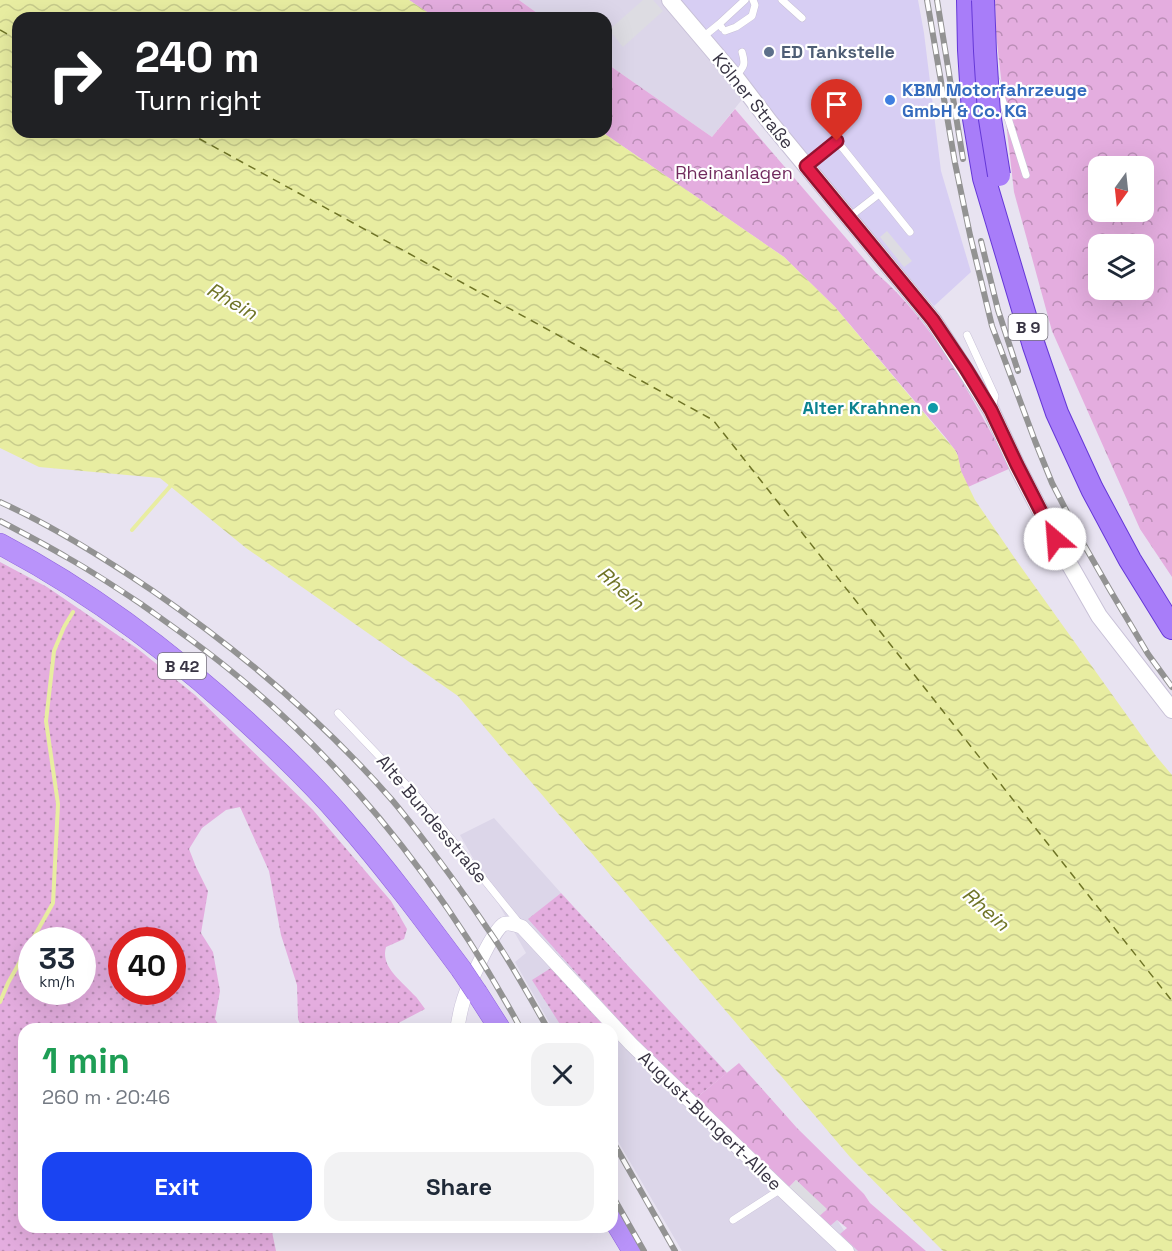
<!DOCTYPE html>
<html lang="en">
<head>
<meta charset="utf-8">
<style>
  body { margin:0; font-family:"Space Grotesk",sans-serif; background:#f2f2f3; color:#1f2937; height:100vh; display:flex; flex-direction:column; font-size:22px; white-space:nowrap }
  * { box-sizing:border-box; margin:0 }
  p { font-size:20px; color:#747a83 }
  .icon { flex:none; width:33px; height:33px; fill:none; stroke:currentColor; stroke-width:2; stroke-linecap:round; stroke-linejoin:round }
  .map { position:relative; flex:1; overflow:hidden }
  .drawer { position:absolute; left:18px; top:1023px; width:600px; height:210px; display:flex; flex-direction:column; background:#fff; border-radius:18px; box-shadow:0 6px 24px #0002 }
  .drawer>* { flex:none }
  .banner { position:absolute; left:12px; top:12px; width:600px; height:126px; border-radius:18px; box-shadow:0 6px 24px #0002; background:#202124; color:#fff; overflow:hidden }
  .needle { width:39px; rotate:195deg }
  .buttons { position:absolute; left:1088px; top:156px; display:grid; gap:12px }
  .buttons a { display:grid; place-items:center; width:66px; height:66px; border-radius:12px; background:#fff; box-shadow:0 6px 24px #0002; font-size:30px }
  .speed { position:absolute; left:18px; top:927px; display:flex; gap:12px; font-size:30px; font-weight:700; text-align:center }
  .speed>* { display:grid; place-content:center; width:78px; height:78px; border-radius:50%; background:#fff; box-shadow:0 6px 24px #0002; line-height:1 }
  .speed small { font-size:15px; font-weight:400 }
  .speed .limit { border:9px solid #d22; background:#fff; color:#111 }
  .pin { position:absolute; display:grid; place-items:center; width:51px; height:51px; color:#fff; margin:-62px -26px; border-radius:50% 50% 50% 0; rotate:-45deg; box-shadow:0 0 6px #0007 }
  .pin .icon { rotate:45deg }
  .me { position:absolute; width:66px; margin:-33px; rotate:333deg; stroke-linejoin:round; filter:drop-shadow(0 0 4px #0008) }
  .turn { display:flex; align-items:center; gap:21px; height:126px; padding:0 24px; font-size:27px }
  .turn .icon { width:78px; height:78px; stroke-width:2.5 }
  .turn b { display:block; font-size:42px; line-height:51px }
  .round { display:grid; place-items:center; flex:none; width:63px; height:63px; border-radius:18px; background:#f2f2f3 }
  .headline { display:flex; align-items:center; justify-content:space-between; height:102px; padding:0 24px }
  h1 { font-size:36px; font-weight:700; line-height:45px; color:#1e9e55 }
  .action { display:flex; gap:12px; margin-top:auto; padding:12px 24px }
  .action a { flex:1; height:69px; border-radius:18px; background:#1a44f2; color:#fff; font-size:24px; font-weight:700; line-height:69px; text-align:center }
  .action a+a { background:#f2f2f3; color:#1f2937 }
  .map>svg:first-child { display:block }
  .residential { fill:#dcd6e9 }
  .commercial { fill:#d7cef3 }
  .grass { fill:url(#grass-dots); fill-rule:evenodd }
  .forest { fill:url(#forest-crowns); fill-rule:evenodd }
  .parking { fill:#dddce2 }
  .water { fill:url(#water-waves) }
  .lines { fill:none; stroke-linecap:round; stroke-linejoin:round }
  .stream { stroke:#e8eda1; stroke-width:4 }
  .ferry { stroke:#6f7426; stroke-width:1.5; stroke-dasharray:8 6; stroke-linecap:butt }
  .service-casing { stroke:#c8c1d7; stroke-width:8 }
  .minor-casing { stroke:#c8c1d7; stroke-width:15 }
  .tertiary-casing { stroke:#c8c1d7; stroke-width:18 }
  .primary-casing { stroke:#8f64de; stroke-width:22 }
  .trunk-casing { stroke:#6538d7; stroke-width:24 }
  .service { stroke:#fff; stroke-width:7 }
  .minor { stroke:#fff; stroke-width:14 }
  .tertiary { stroke:#fff; stroke-width:16 }
  .primary { stroke:#b993fa; stroke-width:21 }
  .trunk { stroke:#a87df9; stroke-width:22 }
  .rail-casing { stroke:#939393; stroke-width:6 }
  .rail { stroke:#fff; stroke-width:4; stroke-dasharray:11; stroke-linecap:butt }
  .primary-bridge-casing { stroke:#8f64de; stroke-width:22; stroke-linecap:butt }
  .trunk-bridge-casing { stroke:#6538d7; stroke-width:24; stroke-linecap:butt }
  .primary-bridge { stroke:#b993fa; stroke-width:21 }
  .trunk-bridge { stroke:#a87df9; stroke-width:22 }
  .route-casing { stroke:#92132f; stroke-width:15 }
  .route { stroke:#e11d48; stroke-width:10 }
  .service-dot { fill:#5c6f8a; stroke:#fff; stroke-width:2 }
  .shop-dot { fill:#3f7fe0; stroke:#fff; stroke-width:2 }
  .culture-dot { fill:#0f9aa8; stroke:#fff; stroke-width:2 }
  .labels { text-anchor:middle; stroke-width:4.5; stroke-linejoin:round; paint-order:stroke }
  .shield { fill:#fff; stroke:#74717b; stroke-width:1.5 }
  .shield-label { font-size:16px; font-weight:bold; fill:#383443 }
  .service-label { font-size:18px; font-weight:bold; fill:#4e5e75; stroke:#fff; text-anchor:start }
  .shop-label { font-size:18px; font-weight:bold; fill:#366cbe; stroke:#fff; text-anchor:start }
  .street-label { font-size:18px; fill:#383443; stroke:#fff }
  .park-label { font-size:18px; fill:#712a5e; stroke:#fff }
  .culture-label { font-size:18px; font-weight:bold; fill:#0d838f; stroke:#fff; text-anchor:end }
  .water-label { font-size:20px; font-style:italic; fill:#6f7426; stroke:#fff }
</style>
</head>
<body>
<div class="map">
<svg width="1172" height="1251" viewBox="0 0 1172 1251">
  <defs>
    <pattern id="grass-dots" width="8" height="8" patternUnits="userSpaceOnUse" patternTransform="scale(1.5)"><rect width="8" height="8" fill="#e4addf"/><path d="M2 2h.1M6 6h.1" fill="none" stroke="#ba8eb6" stroke-width="1.8" stroke-linecap="round"/></pattern>
    <pattern id="forest-crowns" width="20" height="18" patternUnits="userSpaceOnUse" patternTransform="scale(1.5)"><rect width="20" height="18" fill="#e4addf"/><path d="M2 6a3 3 0 1 1 6 0M12 15a3 3 0 1 1 6 0" fill="none" stroke="#ba8eb6"/></pattern>
    <pattern id="water-waves" width="16" height="10" patternUnits="userSpaceOnUse" patternTransform="scale(1.5)"><rect width="16" height="10" fill="#e8eda1"/><path d="M0 5q4-4 8 0t8 0" fill="none" stroke="#c8cc8c"/></pattern>
  </defs>
  <rect width="100%" height="100%" fill="#e8e3f1"/>
  <!-- residential -->
  <path class="residential" d="M519,0H664L744,97L712,137L606,63V18H544Z
    M494,818L561,893L529,919L637,1041L789,1187L837,1220L858,1251H682L612,1131V1029H553L515,962L526,953L460,835Z"/>
  <!-- commercial -->
  <path class="commercial" d="M664,0H918L924,33L941,171L971,272L934,306L834,189Z"/>
  <!-- grass -->
  <path class="grass" d="M0,562L47,587L138,649L195,695L313,810L391,901L407,929L404,939L386,947C380,967 402,981 413,994C418,998 421,1004 425,1009L387,1029H302L298,1019L297,985L281,935L269,871L240,807L226,810L202,828L189,849L196,867L208,891L201,933L213,952L220,991L215,1019L221,1029H24V1227H271L276,1251H0ZM32,940H82V992H32ZM122,940H172V992H122Z
    M561,893L727,1073L696,1098L637,1041L528,919Z
    M551,968L607,1029H563L532,980Z"/>
  <!-- forest -->
  <path class="forest" d="M409,0H519L544,18H436Z
    M995,0H1172V577L1140,529L1052,331L1014,192L996,34ZM1098,166H1143V212H1098ZM1098,244H1143V290H1098Z
    M606,63L712,137L735,109L876,273C937,325 972,400 1011,468L968,487L961,471L957,453L946,438L835,307L784,257L602,132H606Z
    M739,1063L797,1128L864,1194L870,1203L926,1251H858L840,1234L847,1228L837,1220L830,1226L819,1216L826,1210L796,1180L789,1187L696,1098Z"/>
  <!-- parking -->
  <path class="parking" d="M643,0H653L663,11L623,47L609,30Z
    M887,231L912,261L904,267L880,237Z
    M796,1180L827,1209L815,1220L785,1192Z"/>
  <!-- water -->
  <path class="water" d="M0,0H409L436,18H18V132H602L784,257L835,307L955,450L958,456L961,471L975,500L1016,560L1156,756L1172,775V1251H943L850,1157L458,696L246,548L160,478L39,467L0,448Z"/>
  <g class="lines">
    <!-- stream -->
    <path class="stream" d="M132,530L173,483
      M0,1002L8,983L53,903L58,804L46,721L54,651L64,627L73,612"/>
    <!-- ferry -->
    <path class="ferry" d="M0,30L18,40
      M187,132L713,420L1172,1001"/>
    <defs>
      <path id="service" d="M782,0L802,18
        M719,24L745,0
        M725,31L736,27L752,16L755,5L753,0
        M703,37L719,24L722,28
        M735,77C744,67 746,65 742,52
        M996,80L1026,175
        M806,166L837,141L910,232
        M848,218L879,194
        M967,335L995,396L992,407
        M338,713L415,794L519,923
        M733,1220L781,1189"/>
      <path id="minor" d="M457,1029C459,1020 460,1011 463,1002C467,988 493,929 504,924C510,922 517,925 522,927L631,1044L781,1189L847,1251"/>
      <path id="tertiary" d="M670,0L737,79L769,121L933,320L991,410L1017,466L1055,539L1099,616L1172,710"/>
      <path id="primary" d="M0,544C97,595 184,662 263,737C291,763 318,790 343,819C385,867 423,918 461,969
        M477,993L500,1029
        M612,1216L633,1251"/>
      <path id="trunk" d="M968,0L969,50L973,113L984,178L1034,346L1057,413L1092,489L1130,560L1172,628"/>
    </defs>
    <!-- service casing -->
    <use href="#service" class="service-casing"/>
    <!-- minor casing -->
    <use href="#minor" class="minor-casing"/>
    <!-- tertiary casing -->
    <use href="#tertiary" class="tertiary-casing"/>
    <!-- primary casing -->
    <use href="#primary" class="primary-casing"/>
    <!-- trunk casing -->
    <use href="#trunk" class="trunk-casing"/>
    <!-- service -->
    <use href="#service" class="service"/>
    <!-- minor -->
    <use href="#minor" class="minor"/>
    <!-- tertiary -->
    <use href="#tertiary" class="tertiary"/>
    <!-- primary -->
    <use href="#primary" class="primary"/>
    <!-- trunk -->
    <use href="#trunk" class="trunk"/>
    <defs>
      <path id="rail" d="M927,0L955,163L970,235L992,326L1035,441L1052,483L1083,543L1110,590L1148,654L1172,687
        M937,0L963,159
        M981,241L998,310L1018,371
        M0,502C53,526 104,558 153,591C240,651 322,720 392,800C403,813 413,826 423,839C445,868 467,898 487,928C510,960 528,995 548,1029
        M0,521C23,533 46,545 68,558C93,572 117,588 141,604C169,624 198,644 225,666C348,764 446,891 521,1029
        M612,1140L675,1251
        M612,1195L644,1251"/>
    </defs>
    <!-- rail casing -->
    <use href="#rail" class="rail-casing"/>
    <!-- rail -->
    <use href="#rail" class="rail"/>
    <defs>
      <path id="primary-bridge" d="M461,969L477,993"/>
      <path id="trunk-bridge" d="M983,0L985,51L989,113L999,175"/>
    </defs>
    <!-- primary-bridge casing -->
    <use href="#primary-bridge" class="primary-bridge-casing"/>
    <!-- trunk-bridge casing -->
    <use href="#trunk-bridge" class="trunk-bridge-casing"/>
    <!-- primary-bridge -->
    <use href="#primary-bridge" class="primary-bridge"/>
    <!-- trunk-bridge -->
    <use href="#trunk-bridge" class="trunk-bridge"/>
  </g>
  <g class="lines">
    <defs>
      <path id="route" d="M837,141L806,166L933,320L966,369L991,410L1017,465L1055,539"/>
    </defs>
    <!-- route casing -->
    <use href="#route" class="route-casing"/>
    <!-- route -->
    <use href="#route" class="route"/>
  </g>
  <!-- markers -->
  <circle class="service-dot" cx="769" cy="52" r="6"/>
  <circle class="shop-dot" cx="890" cy="100" r="6"/>
  <circle class="culture-dot" cx="933" cy="408" r="6"/>
  <g class="labels">
    <!-- shield labels -->
    <g class="shield">
      <rect x="1008.5" y="314" width="39" height="26" rx="4.5"/>
      <rect x="158" y="653" width="48" height="26" rx="4.5"/>
    </g>
    <g class="shield-label">
      <text x="1028" y="333">B 9</text>
      <text x="182" y="672">B 42</text>
    </g>
    <!-- service labels -->
    <g class="service-label">
      <text x="781" y="58">ED Tankstelle</text>
    </g>
    <!-- shop labels -->
    <g class="shop-label">
      <text x="902" y="96">KBM Motorfahrzeuge<tspan x="902" dy="21">GmbH &amp; Co. KG</tspan></text>
    </g>
    <!-- street labels -->
    <g class="street-label">
      <text transform="translate(753 101) rotate(51)" y="6">Kölner Straße</text>
      <text transform="translate(432 819) rotate(50)" y="6">Alte Bundesstraße</text>
      <text transform="translate(710 1121) rotate(44)" y="6">August-Bungert-Allee</text>
    </g>
    <!-- park labels -->
    <g class="park-label">
      <text x="734" y="179">Rheinanlagen</text>
    </g>
    <!-- culture labels -->
    <g class="culture-label">
      <text x="921" y="414">Alter Krahnen</text>
    </g>
    <!-- water labels -->
    <g class="water-label">
      <text transform="translate(232 301) rotate(30)" y="7">Rhein</text>
      <text transform="translate(621 588) rotate(41)" y="7">Rhein</text>
      <text transform="translate(986 909) rotate(41)" y="7">Rhein</text>
    </g>
  </g>
</svg>
<div class="buttons">
<a><svg class="needle" viewBox="-14 -14 28 28"><path d="M0-13l5 13h-10z" fill="#e53935"/><path d="M0 13l5-13h-10z" fill="#747a83"/></svg></a>
<a><svg class="icon" aria-label="layers" viewBox="0 0 24 24"><path d="M12 4l9 5-9 5-9-5zM3 14l9 5 9-5"/></svg></a>
</div>
<div class="speed"><div>33<small>km/h</small></div><div class="limit">40</div></div>
<div class="pin" style="left:837px;top:141px;background:#d93025"><svg class="icon" aria-label="arrive" viewBox="0 0 24 24"><path d="M6 21V4h12l-3 4 3 4H6"/></svg></div>
<svg class="me" style="left:1055px;top:539px" viewBox="-20 -20 40 40"><circle r="19" fill="#fff"/><path d="M0-13L10 11 0 6-10 11z" fill="#e11d48"/></svg>
<div class="banner">
<div class="turn"><svg class="icon" aria-label="right" viewBox="0 0 24 24"><path d="M7 20v-9h11M14 6l5 5-5 5"/></svg><div><b>240 m</b>Turn right</div></div>
</div>
<section class="drawer">
<div class="headline"><div><h1>1 min</h1><p>260 m · 20:46</p></div><a class="round"><svg class="icon" aria-label="close" viewBox="0 0 24 24"><path d="M6 6l12 12M18 6L6 18"/></svg></a></div>
<div class="action"><a>Exit</a><a>Share</a></div>
</section>
</div>
</body>
</html>
